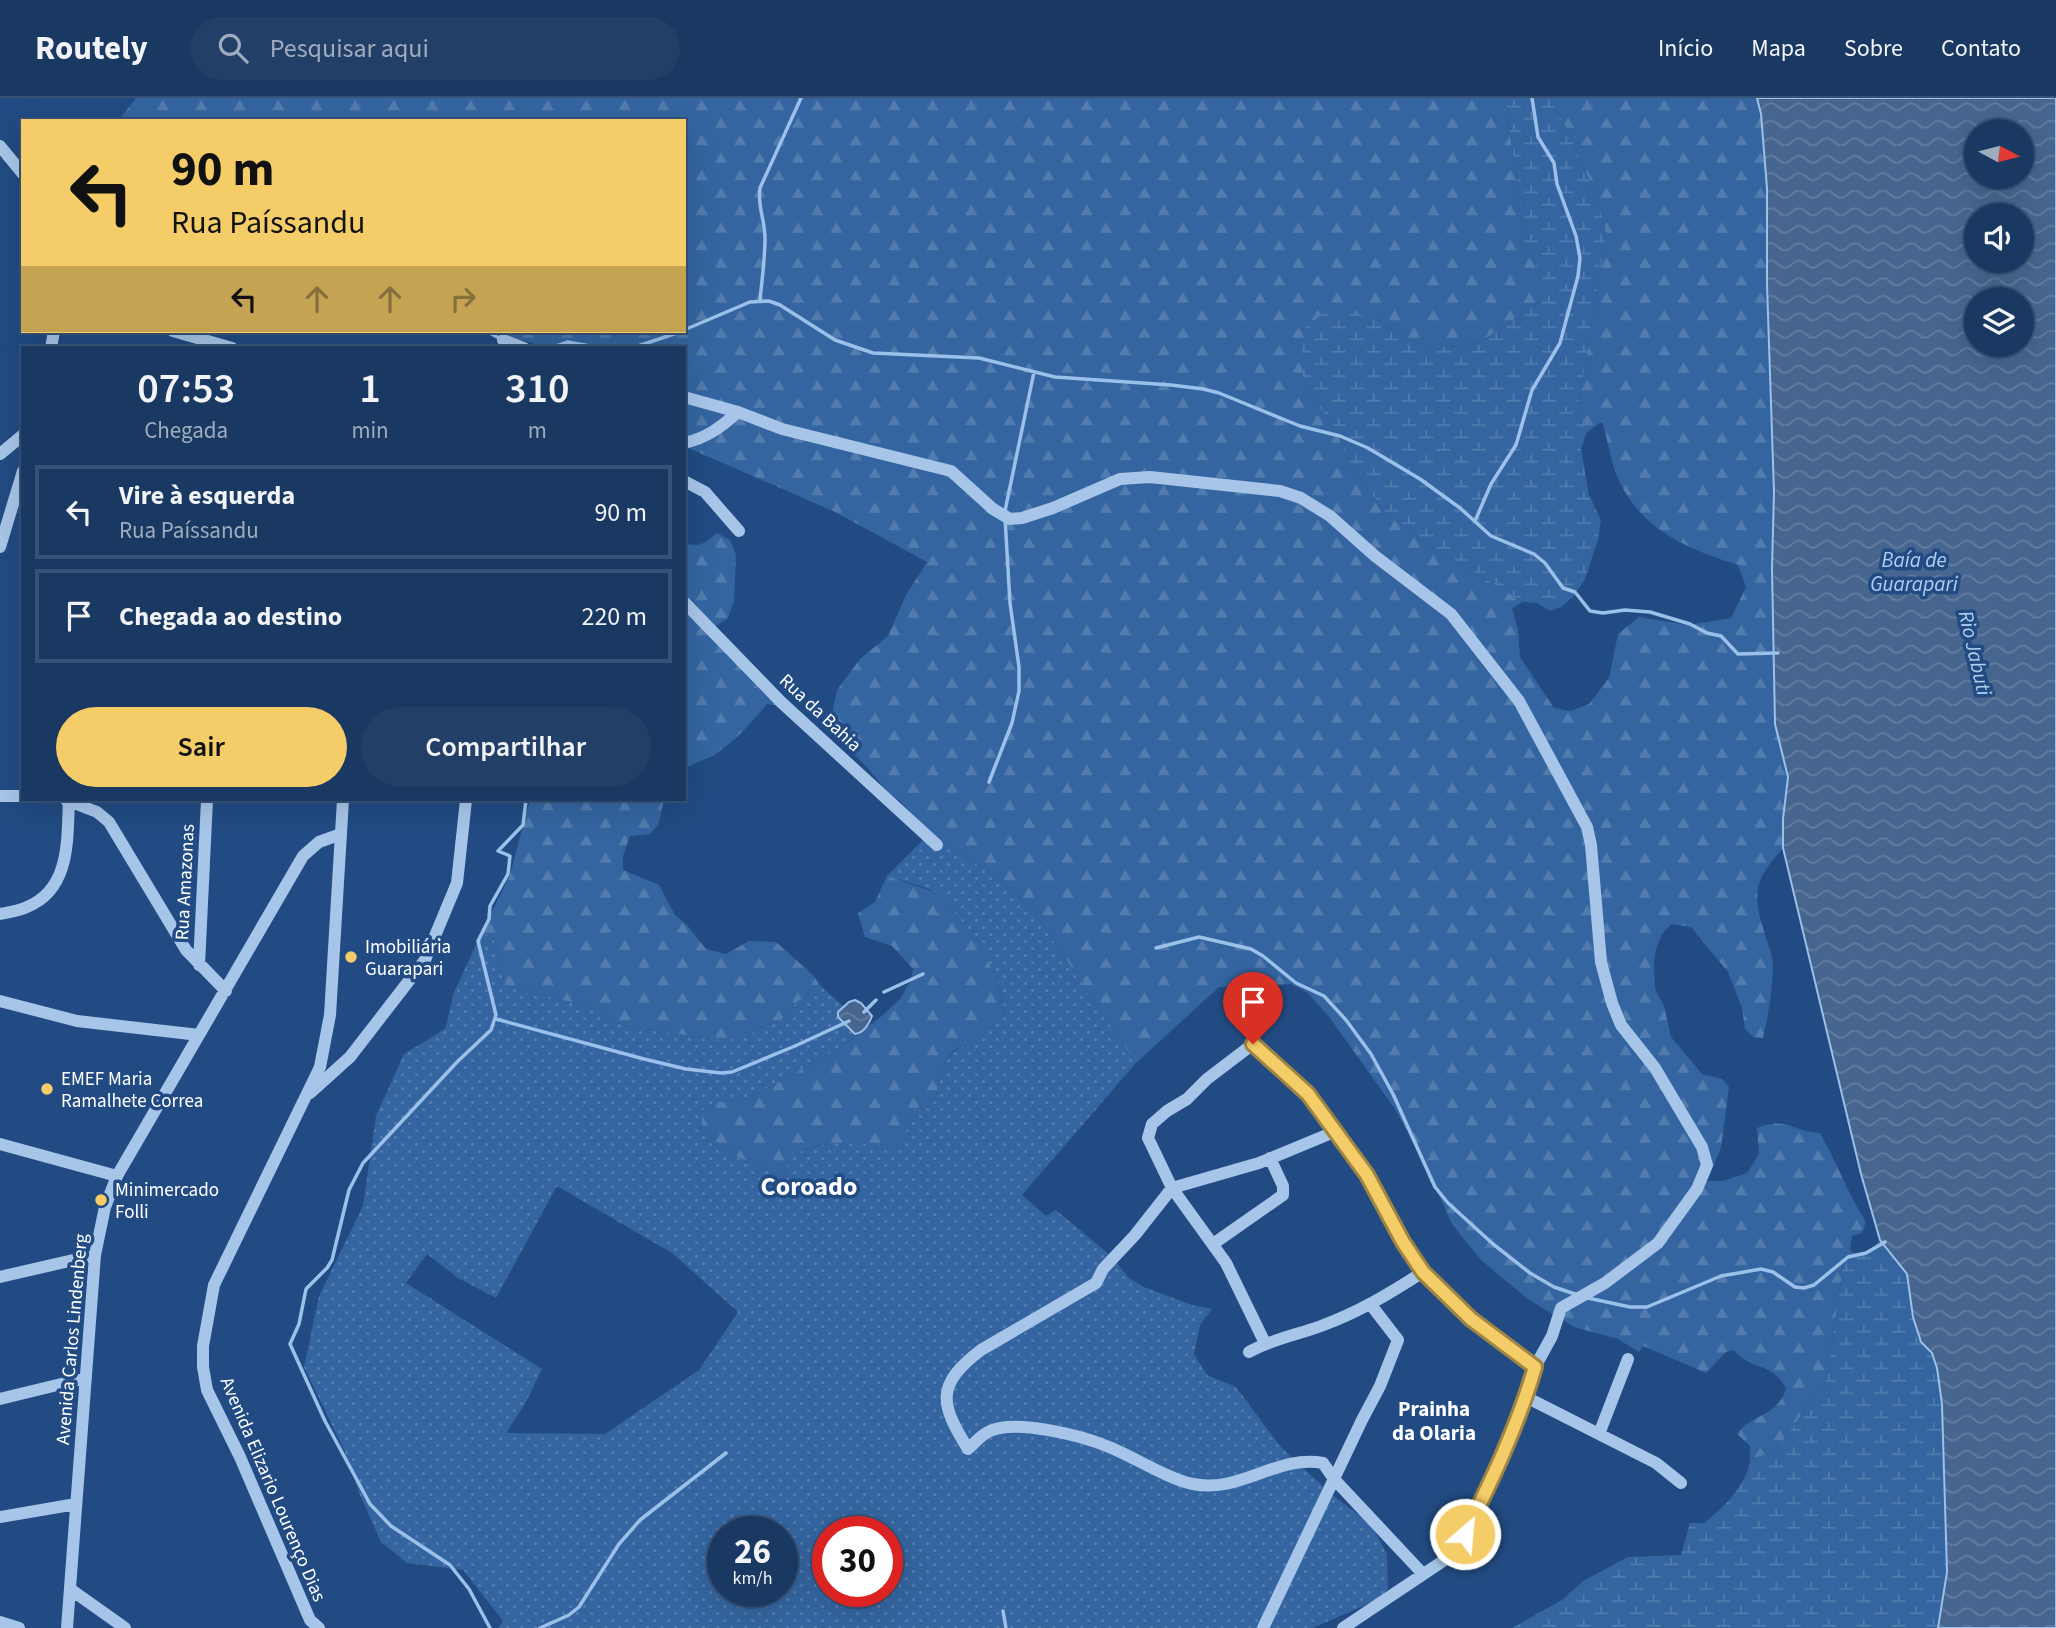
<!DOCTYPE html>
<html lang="pt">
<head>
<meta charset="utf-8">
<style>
  body { margin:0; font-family:"Source Sans 3",sans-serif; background:#223f68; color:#f1f3f6; height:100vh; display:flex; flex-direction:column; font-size:26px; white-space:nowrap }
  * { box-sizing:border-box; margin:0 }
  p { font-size:23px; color:#9facbe }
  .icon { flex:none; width:38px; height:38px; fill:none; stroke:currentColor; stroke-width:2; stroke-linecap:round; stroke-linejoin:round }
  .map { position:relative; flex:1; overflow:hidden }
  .panel { position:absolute; left:21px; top:248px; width:665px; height:455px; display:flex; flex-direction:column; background:#193862; border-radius:0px; box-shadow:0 7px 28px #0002,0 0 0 2px #375277 }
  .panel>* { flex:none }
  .guide { position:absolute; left:21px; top:21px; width:665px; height:214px; border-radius:0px; box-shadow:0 7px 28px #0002,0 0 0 2px #375277; background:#f5cd68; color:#111; overflow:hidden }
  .needle { width:46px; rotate:97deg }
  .controls { position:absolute; left:1964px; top:21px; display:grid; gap:14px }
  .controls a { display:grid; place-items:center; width:70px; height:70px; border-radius:50%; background:#193862; box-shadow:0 7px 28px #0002,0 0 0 2px #375277; font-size:35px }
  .speed { position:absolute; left:707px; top:1418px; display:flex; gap:14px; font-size:35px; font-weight:700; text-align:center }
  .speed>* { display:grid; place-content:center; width:91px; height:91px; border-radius:50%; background:#193862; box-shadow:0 7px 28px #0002,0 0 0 2px #375277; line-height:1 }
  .speed small { font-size:18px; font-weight:400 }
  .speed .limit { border:10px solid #d22; background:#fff; color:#111 }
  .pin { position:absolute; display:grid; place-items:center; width:60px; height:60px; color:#fff; margin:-72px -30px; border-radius:50% 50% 50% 0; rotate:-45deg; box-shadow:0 0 7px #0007 }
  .pin .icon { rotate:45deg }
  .me { position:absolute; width:77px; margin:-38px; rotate:27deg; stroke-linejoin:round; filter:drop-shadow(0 0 5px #0008) }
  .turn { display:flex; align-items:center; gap:24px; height:147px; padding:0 35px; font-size:32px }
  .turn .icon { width:91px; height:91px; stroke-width:2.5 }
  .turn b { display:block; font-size:49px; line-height:60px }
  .lanes { display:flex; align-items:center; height:66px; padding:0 35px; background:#0003; justify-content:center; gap:35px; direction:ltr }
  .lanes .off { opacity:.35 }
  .eta { display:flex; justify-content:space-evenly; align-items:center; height:119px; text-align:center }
  .eta b { font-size:42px; font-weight:600; line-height:49px }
  .action { display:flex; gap:14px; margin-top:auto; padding:14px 35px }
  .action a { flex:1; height:80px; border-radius:42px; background:#f5cd68; color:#111; font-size:28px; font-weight:600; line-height:80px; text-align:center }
  .action a+a { background:#223f68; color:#f1f3f6 }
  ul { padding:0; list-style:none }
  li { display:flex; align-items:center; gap:21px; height:94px; margin:0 14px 10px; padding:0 21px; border:4px solid #375277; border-radius:0px }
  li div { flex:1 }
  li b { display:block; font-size:26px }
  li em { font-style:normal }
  header { display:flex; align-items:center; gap:42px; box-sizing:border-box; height:98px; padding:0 35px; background:#193862; border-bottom:2px solid #375277 }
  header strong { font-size:33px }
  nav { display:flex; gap:38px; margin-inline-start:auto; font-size:24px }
  .search { width:490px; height:63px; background:#223f68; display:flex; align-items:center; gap:18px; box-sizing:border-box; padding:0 24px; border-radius:38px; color:#9facbe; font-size:26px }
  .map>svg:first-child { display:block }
  .grass { fill:url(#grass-dots); fill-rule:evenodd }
  .forest { fill:url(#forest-firs) }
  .wetland { fill:url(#wetland-marsh) }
  .water { fill:url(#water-waves); stroke:#9bc0ea; stroke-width:2; fill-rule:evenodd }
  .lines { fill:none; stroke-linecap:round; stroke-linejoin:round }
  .stream { stroke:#9bc0ea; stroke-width:3.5 }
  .minor { stroke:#a7c5e8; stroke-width:12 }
  .route-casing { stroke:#9f8544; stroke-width:18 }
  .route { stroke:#f5cd68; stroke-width:12 }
  .poi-dot { fill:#f5cd68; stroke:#214b82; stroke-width:2.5 }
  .labels { text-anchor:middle; stroke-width:7; stroke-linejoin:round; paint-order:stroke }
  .street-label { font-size:19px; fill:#fff; stroke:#214b82 }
  .poi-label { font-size:19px; fill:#fff; stroke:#214b82; text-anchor:start }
  .water-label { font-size:21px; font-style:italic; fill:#b3cff0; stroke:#214b82 }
  .neighbourhood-label { font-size:21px; font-weight:bold; fill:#fff; stroke:#214b82 }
  .district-label { font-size:26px; font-weight:bold; fill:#fff; stroke:#214b82 }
</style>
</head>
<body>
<header>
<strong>Routely</strong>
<div class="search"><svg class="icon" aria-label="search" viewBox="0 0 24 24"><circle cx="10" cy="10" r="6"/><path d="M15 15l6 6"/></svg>Pesquisar aqui</div>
<nav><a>Início</a><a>Mapa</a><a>Sobre</a><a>Contato</a></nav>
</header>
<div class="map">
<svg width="2056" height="1530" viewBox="0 0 2056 1530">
  <defs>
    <pattern id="grass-dots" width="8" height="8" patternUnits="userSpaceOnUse" patternTransform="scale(1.75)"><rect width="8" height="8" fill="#3465a0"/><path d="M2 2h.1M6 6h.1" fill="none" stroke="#527cae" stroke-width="1.8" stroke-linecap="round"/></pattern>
    <pattern id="forest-firs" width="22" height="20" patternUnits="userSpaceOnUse" patternTransform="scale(1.75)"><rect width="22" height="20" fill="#3465a0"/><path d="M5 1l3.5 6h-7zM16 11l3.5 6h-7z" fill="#527cae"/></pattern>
    <pattern id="wetland-marsh" width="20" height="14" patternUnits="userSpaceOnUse" patternTransform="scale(1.75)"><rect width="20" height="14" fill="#3465a0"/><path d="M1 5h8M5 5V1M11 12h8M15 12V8" fill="none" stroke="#527cae"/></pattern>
    <pattern id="water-waves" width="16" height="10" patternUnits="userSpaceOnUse" patternTransform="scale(1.75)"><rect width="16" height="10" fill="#47668f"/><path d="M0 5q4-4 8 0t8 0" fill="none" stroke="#637da0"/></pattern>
  </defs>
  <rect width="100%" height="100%" fill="#214b82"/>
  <!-- grass -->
  <path class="grass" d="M930,735L1001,783L1032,811L1136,965L1022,1097L1046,1118L1056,1112L1111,1158L1129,1180L1144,1189L1192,1207L1212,1211L1200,1227L1194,1256L1207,1277L1236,1289L1280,1348L1331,1396L1371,1426L1387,1456L1388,1491L1381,1500L1313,1530H498L503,1523L463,1472L407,1465L381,1444L360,1397L344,1352L304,1269L319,1198L363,1108L376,1018L404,956L445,931L454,894L482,834L494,841L505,888L592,909L602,919L622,927L709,941L748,938L761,929L774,926L786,918L794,907L819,886L856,920L863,932L842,949L746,1002L716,1004L702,1013V1031C730,1057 748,1066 784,1078C786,1071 787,1064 793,1059C811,1042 867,1042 890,1048L909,1028L914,1011L937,996C939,981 943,959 957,952C962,948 966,949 971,944C981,935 991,922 1004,916C1003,881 984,857 965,829C957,818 949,804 938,796C926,788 901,783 887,778ZM557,1088L672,1155L738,1214L699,1272L605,1336L506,1335L525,1306L542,1271L406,1185L427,1156L458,1180L496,1200ZM723,1433H782V1493H723ZM828,1433H887V1493H828Z"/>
  <!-- forest -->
  <path class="forest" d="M136,0H1504L1518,87L1522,141L1539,173V204L1479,245L1439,249L1414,244L1376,221L1306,292L1336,331L1346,359L1386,416L1436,451L1523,504L1512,510L1518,532L1520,559L1554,610L1571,613L1589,606L1609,580L1618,536L1639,519L1688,527L1731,520L1746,489L1738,467C1688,451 1643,433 1619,383C1611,366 1608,344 1603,326L1601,324L1587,334L1579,304L1606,136L1599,105L1569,35L1550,0H1757L1761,16L1767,90V187L1774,394L1772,471L1775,626L1788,679L1783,721V750C1756,781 1751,792 1764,833C1766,841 1770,850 1772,859C1775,878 1768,920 1763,940L1753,939L1745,931L1742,910L1728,874L1691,829L1671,826L1662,836L1656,851L1654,864L1655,891L1664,908L1671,939L1702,976L1722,981L1729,989L1721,1050L1707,1083H1722L1747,1075L1759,1056L1757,1030C1788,1018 1793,1034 1820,1035C1837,1065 1848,1096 1866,1124L1862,1135L1852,1138L1850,1152L1845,1155L1826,1284L1775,1353L1750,1362V1348L1737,1336C1751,1316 1777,1319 1786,1291C1773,1263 1752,1274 1734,1252L1726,1254L1706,1275L1643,1248L1639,1254L1618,1241L1574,1229L1528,1201L1481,1162L1452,1126L1425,1066L1395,1011L1330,920L1308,895L1291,886L1219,889L1136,965L1032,811L1001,783L930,735L898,701L891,703C877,676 853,654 828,634L837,592L860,561L888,538L906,497L927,464L835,414L684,348V250H550L488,233H684V23H118Z
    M717,435L730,442L736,457L734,503L728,520L711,531L782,608L767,606C751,625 736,643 714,657C704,663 693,664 684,672V445C700,450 705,445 717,435Z
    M530,702H664L658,727L650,736L630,738L623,758V772L659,787L675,817L687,827L706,851L726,856L749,843L776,844L813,877L819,886L794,907L786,918L774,926L761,929L748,938L724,942L709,941L622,927L602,919L592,909L505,888L494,841L482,834L510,777Z
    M887,778L937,795L945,801C971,835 1002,872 1004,916C993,922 990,930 981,939C975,946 965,947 957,951C939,961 940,989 934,1005L914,1011L909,1028L897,1048C863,1049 793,1031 784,1078C748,1066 730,1057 702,1031V1013L716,1004L746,1002L842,949L883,917L900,901L911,882L913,871L892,848L865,839L858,815L875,804Z"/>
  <!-- wetland -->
  <path class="wetland" d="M1504,0H1550L1569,35L1599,105L1606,136L1579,304L1587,334L1581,351L1589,397L1601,422L1598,442L1585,481L1574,498L1561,509L1550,513L1537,505L1523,504L1436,451L1386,416L1346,359L1336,331L1306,292L1301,267L1304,231L1331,208L1376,221L1414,244L1440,249L1479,245L1539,204V173L1522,141L1518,87Z
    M1880,1142L1907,1176L1913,1219L1920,1244L1932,1255L1937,1270L1942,1306L1947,1474L1938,1530H1512L1562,1502L1583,1483L1628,1459L1681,1457L1690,1425H1704C1722,1411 1747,1387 1750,1362L1775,1353L1826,1284L1845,1155L1850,1152L1858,1157L1869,1155Z"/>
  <!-- water -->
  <path class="water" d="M1757,0H2056V1530H1938L1947,1474L1942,1306L1937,1270L1932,1255L1921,1244L1913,1219L1907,1176L1880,1142L1861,1076L1783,750V721L1788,679L1775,626L1772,471L1774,394L1767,187V90L1761,16ZM1976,33H2021V79H1976ZM1976,117H2021V163H1976ZM1976,201H2021V247H1976Z
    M855,902L861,905L872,918C869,926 864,935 855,936L838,919V914L849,904Z"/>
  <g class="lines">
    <!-- stream -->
    <path class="stream" d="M760,202C762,181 765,161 765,140C765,122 757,107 760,90L801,0
      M684,232L750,204L769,203L780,207L835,242L873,255L979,260L1055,279L1171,287L1203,291L1219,295L1300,328L1340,338L1368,350L1420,381L1460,410L1491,438L1534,456L1545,465L1563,490L1575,494L1590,513L1603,515L1625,512L1650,514L1690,526L1707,535L1721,538L1738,556L1778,555
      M486,233L499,240
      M551,250L568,244L601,250
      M632,250L683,233
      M1005,413L1034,274
      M1475,423L1491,386L1516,347L1532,292L1560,245L1578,178L1580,160L1576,138L1557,86L1554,65L1538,39L1532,0
      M989,684L1012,625L1019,593V569L1010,505L1005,420
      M1156,850L1199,839L1251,851L1263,858L1296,885L1324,898L1346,922L1371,956L1393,996L1435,1089L1448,1105L1493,1146L1530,1175L1554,1189L1578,1197
      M884,894L923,876
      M864,914L876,902
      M496,921L644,961L686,971L721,975L732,974L795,948L849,923
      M1588,1200L1630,1209H1647L1721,1178L1761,1171L1773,1174L1795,1189L1804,1190L1814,1187L1848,1159L1866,1155L1885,1144
      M1003,1513L1006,1530
      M490,1530L469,1491L450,1467L391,1428L370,1406L325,1323L290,1246L299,1226L306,1191L327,1170L332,1162L349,1092L363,1065L458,963L491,932L496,917L478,843L489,821L490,808L508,776L510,758L498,753L523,727L526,702
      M540,1530L569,1517L579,1509L619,1446L640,1422L726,1355"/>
    <!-- minor -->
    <path class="minor" d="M0,48L23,76
      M173,233L232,250
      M503,242L524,250
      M51,250L54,233
      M684,299L738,314L782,331L951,373L993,411L1010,421L1022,420L1053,410L1120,381L1150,379L1280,393L1301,400L1330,418L1375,458L1451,516L1519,603L1587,729L1591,747L1601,864L1612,905L1621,927L1655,970L1702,1049L1707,1067L1697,1091L1658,1145L1605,1185L1561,1210L1552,1238L1535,1269L1526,1299L1484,1398L1455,1455L1343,1530
      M684,345C707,340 721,329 738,314
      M0,356L23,337
      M684,383L705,394L739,433
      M0,449L23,373
      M684,504L781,604L937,747
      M0,698H23
      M66,702L97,714L109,724L186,852L226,893
      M0,816C9,814 19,813 27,809C71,791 67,741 69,702
      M199,867L207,702
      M0,903L77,923L199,937
      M310,995L350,959L425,862L457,785L466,702
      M1334,1034L1259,1065L1172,1090L1135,1137L1103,1171L1096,1185L981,1252C935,1287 940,1306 968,1351C974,1346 981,1337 988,1334C1014,1320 1083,1338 1109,1349C1134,1359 1168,1381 1193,1386C1239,1396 1278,1356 1323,1365L1334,1381L1423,1476
      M0,1046L117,1078
      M1213,1146L1283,1097V1088L1270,1060
      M0,1179L95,1157
      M1265,1245L1226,1165L1172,1090L1148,1040L1152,1026L1167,1013L1187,1001L1207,981L1253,946L1308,996L1367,1077L1423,1174L1471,1221L1535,1269
      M1249,1254C1272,1241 1297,1237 1321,1228C1359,1214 1389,1196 1423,1174
      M1526,1299L1656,1365L1681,1385
      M0,1301L86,1280
      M1599,1336L1628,1261
      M0,1419L76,1406
      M70,1491L125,1530
      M0,1524L19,1530
      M67,1530L95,1157L105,1109L117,1078L303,758L319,744L341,736
      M319,1530L310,1522L240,1359L207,1292L203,1269V1248L214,1187L320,969L330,917L343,702
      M1263,1530L1362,1322L1380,1288L1398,1242L1371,1207"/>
  </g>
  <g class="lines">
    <defs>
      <path id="route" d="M1253,946L1308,996L1367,1077L1403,1144L1423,1174L1471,1221L1535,1269C1518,1327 1492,1382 1465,1436"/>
    </defs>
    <!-- route casing -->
    <use href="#route" class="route-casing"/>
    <!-- route -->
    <use href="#route" class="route"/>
  </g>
  <!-- markers -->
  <g class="poi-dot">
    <circle cx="351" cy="859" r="7"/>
    <circle cx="47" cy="991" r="7"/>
    <circle cx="101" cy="1102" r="7"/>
  </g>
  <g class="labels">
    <!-- street labels -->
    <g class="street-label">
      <text transform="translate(821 614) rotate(43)" y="7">Rua da Bahia</text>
      <text transform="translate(184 784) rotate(-87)" y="7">Rua Amazonas</text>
      <text transform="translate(71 1241) rotate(-85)" y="7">Avenida Carlos Lindenberg</text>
      <text transform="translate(274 1391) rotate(67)" y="7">Avenida Elizario Lourenço Dias</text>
    </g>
    <!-- poi labels -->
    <g class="poi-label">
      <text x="365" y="855">Imobiliária<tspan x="365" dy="22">Guarapari</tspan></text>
      <text x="61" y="987">EMEF Maria<tspan x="61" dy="22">Ramalhete Correa</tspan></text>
      <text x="115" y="1098">Minimercado<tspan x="115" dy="22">Folli</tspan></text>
    </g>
    <!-- water labels -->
    <g class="water-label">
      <text x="1914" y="469">Baía de<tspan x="1914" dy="24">Guarapari</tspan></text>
      <text transform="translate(1975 555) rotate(77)" y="7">Rio Jabuti</text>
    </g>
    <!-- neighbourhood labels -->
    <g class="neighbourhood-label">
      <text x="1434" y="1318">Prainha<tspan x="1434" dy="24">da Olaria</tspan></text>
    </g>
    <!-- district labels -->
    <g class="district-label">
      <text x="809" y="1097">Coroado</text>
    </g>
  </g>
</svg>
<div class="controls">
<a><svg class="needle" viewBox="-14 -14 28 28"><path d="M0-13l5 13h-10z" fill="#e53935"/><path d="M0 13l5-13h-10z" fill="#9facbe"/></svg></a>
<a><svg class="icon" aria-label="sound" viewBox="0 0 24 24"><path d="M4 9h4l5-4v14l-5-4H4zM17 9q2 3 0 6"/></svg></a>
<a><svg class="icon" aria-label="layers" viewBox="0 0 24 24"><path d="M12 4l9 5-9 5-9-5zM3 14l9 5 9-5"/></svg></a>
</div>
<div class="speed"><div>26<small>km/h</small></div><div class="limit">30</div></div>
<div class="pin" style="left:1253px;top:946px;background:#d93025"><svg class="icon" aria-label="arrive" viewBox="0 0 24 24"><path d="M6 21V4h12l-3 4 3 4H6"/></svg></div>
<svg class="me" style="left:1465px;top:1436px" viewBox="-20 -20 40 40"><circle r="17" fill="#f5cd68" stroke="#fff" stroke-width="3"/><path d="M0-11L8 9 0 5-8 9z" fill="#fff"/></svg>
<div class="guide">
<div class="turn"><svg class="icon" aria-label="left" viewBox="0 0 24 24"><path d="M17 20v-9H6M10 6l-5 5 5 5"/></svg><div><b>90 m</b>Rua Paíssandu</div></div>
<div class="lanes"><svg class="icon" aria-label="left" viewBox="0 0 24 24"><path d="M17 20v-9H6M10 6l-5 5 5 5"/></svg><svg class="icon off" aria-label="ahead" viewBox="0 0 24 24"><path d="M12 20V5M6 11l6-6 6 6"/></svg><svg class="icon off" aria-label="ahead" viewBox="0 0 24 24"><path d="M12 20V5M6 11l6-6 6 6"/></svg><svg class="icon off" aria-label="right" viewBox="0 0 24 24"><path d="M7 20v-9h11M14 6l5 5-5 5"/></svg></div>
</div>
<section class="panel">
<div class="eta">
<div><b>07:53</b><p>Chegada</p></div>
<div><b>1</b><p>min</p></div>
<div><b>310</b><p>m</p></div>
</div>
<ul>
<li><svg class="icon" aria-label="left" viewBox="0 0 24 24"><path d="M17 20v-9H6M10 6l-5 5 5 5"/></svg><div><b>Vire à esquerda</b><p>Rua Paíssandu</p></div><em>90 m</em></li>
<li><svg class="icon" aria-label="arrive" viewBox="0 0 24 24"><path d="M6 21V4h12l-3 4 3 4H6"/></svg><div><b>Chegada ao destino</b></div><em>220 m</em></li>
</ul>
<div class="action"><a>Sair</a><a>Compartilhar</a></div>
</section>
</div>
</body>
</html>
